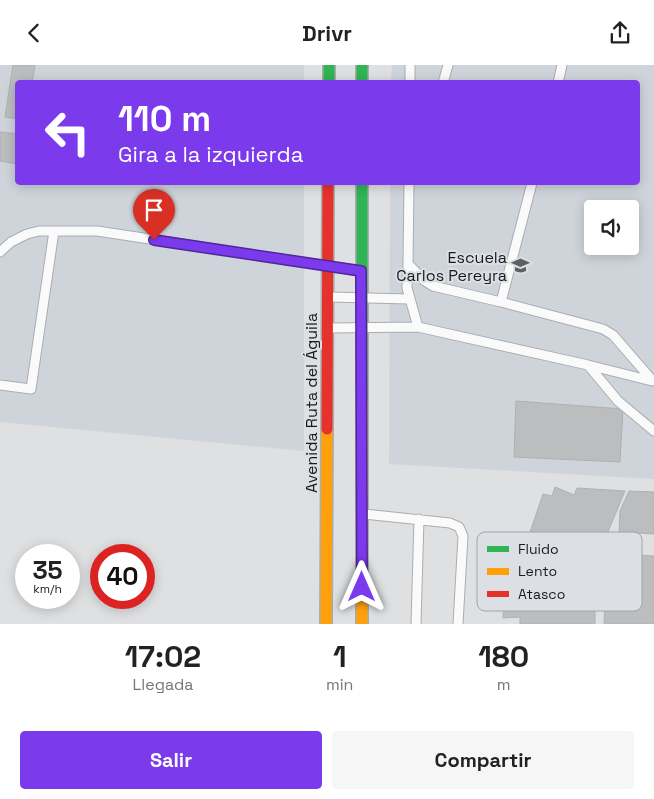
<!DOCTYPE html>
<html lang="es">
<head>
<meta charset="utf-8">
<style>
  body { margin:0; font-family:"Space Grotesk",sans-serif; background:#f6f6f6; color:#222; height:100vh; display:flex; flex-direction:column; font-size:19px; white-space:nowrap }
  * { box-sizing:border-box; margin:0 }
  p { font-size:16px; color:#767676 }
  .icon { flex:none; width:28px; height:28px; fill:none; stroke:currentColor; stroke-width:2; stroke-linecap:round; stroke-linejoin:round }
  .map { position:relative; height:559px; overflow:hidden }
  .panel { display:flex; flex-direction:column; background:#fff; flex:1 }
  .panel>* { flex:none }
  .guide { position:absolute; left:15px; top:15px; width:625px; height:105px; border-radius:5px; box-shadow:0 2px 12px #0003; background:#7c3aed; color:#fff; overflow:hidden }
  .fabs { position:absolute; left:584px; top:135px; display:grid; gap:10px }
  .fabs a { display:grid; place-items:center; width:55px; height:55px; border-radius:5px; background:#fff; box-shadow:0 2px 12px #0003; font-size:25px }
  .speed { position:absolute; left:15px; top:479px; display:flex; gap:10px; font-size:25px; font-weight:700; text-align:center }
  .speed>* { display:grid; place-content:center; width:65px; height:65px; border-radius:50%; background:#fff; box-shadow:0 2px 12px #0003; line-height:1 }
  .speed small { font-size:12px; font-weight:400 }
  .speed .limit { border:8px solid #d22; background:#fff; color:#111 }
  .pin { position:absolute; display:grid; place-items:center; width:42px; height:42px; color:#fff; margin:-51px -21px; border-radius:50% 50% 50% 0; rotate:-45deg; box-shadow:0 0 5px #0007 }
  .pin .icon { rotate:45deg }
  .me { position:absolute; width:55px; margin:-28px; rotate:0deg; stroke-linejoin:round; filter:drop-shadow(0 0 4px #0008) }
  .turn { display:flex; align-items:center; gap:18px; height:105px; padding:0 20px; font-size:22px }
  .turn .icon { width:65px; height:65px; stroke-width:2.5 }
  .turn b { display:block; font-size:35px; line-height:42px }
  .eta { display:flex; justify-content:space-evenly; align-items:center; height:85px; text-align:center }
  .eta b { font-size:30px; font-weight:700; line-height:35px }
  .cta { display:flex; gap:10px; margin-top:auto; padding:10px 20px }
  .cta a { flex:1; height:58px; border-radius:5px; background:#7c3aed; color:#fff; font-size:20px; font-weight:700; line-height:58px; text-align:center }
  .cta a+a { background:#f6f6f6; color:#222 }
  header { display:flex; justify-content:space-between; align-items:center; height:65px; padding:0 20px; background:#fff; font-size:22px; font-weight:700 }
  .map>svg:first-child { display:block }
  .built { fill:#cfd4db; fill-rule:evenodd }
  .building { fill:#bbbdbe; stroke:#afb0b2 }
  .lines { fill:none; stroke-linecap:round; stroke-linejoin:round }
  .lane-casing { stroke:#abacae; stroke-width:11 }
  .fast-casing { stroke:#abacae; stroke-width:14 }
  .slow-casing { stroke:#abacae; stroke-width:14 }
  .jam-casing { stroke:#abacae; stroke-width:14 }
  .lane { stroke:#fafafb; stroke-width:9 }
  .fast { stroke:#30b455; stroke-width:11 }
  .slow { stroke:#ff9f0a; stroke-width:11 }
  .jam { stroke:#e5322d; stroke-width:11 }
  .route-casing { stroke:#51269a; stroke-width:12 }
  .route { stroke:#7c3aed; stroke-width:9 }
  .labels { text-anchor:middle; stroke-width:4; stroke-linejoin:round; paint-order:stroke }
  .poi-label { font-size:16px; fill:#191a1c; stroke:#dcdfe4; text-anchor:end }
  .street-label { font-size:16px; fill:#191a1c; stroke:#dcdfe4 }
  .key { fill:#dcdfe4; stroke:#a2a4a8; stroke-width:1 }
  .key-label { font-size:14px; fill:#191a1c }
</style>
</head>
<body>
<header><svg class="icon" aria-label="back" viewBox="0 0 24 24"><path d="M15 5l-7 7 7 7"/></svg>Drivr<svg class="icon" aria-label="share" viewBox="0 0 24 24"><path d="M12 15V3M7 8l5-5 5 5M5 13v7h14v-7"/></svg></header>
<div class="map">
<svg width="654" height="559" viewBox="0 0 654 559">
  <rect width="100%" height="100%" fill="#dee0e2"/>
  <!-- built -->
  <path class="built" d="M0,0H304V17L18,18V118H304V386L0,357Z
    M392,0H654V414L389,399L390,118H638V18L391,17ZM592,144H630V181H592Z"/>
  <!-- building -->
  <path class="building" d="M13,0H35L32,18H18V54L5,52Z
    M0,67L18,69V99L0,96Z
    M516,336L623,344L620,397L514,392Z
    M555,422L574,430L577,423L625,426L605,474L598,499L595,529V559H520V552L503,553L505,513L520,516L521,500L527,476L543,429L552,431Z
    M629,426L654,427V469L619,467L620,446Z
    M607,488L654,491V559H604Z"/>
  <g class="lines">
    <defs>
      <path id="lane" d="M410,18V0
        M443,18L448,0
        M558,18L562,0
        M409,118L408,199L425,216L433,221L501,237
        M532,118L501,237L603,264L613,270L652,315
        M0,187L11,177L27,169L39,166H97L361,206
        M408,199L407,223L418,262
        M330,232L409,234
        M329,263L418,262L588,300L652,316
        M588,300L618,336L654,366
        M0,320L31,324L54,166
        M364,449L450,458L459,462L463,471L458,559
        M416,559L419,454"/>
      <path id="fast" d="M329,0V18
        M362,0V18
        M362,118V337"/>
      <path id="slow" d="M362,337V559
        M326,559L327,364"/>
      <path id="jam" d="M327,364L328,118"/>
    </defs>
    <!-- lane casing -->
    <use href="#lane" class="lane-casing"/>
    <!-- fast casing -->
    <use href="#fast" class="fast-casing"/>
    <!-- slow casing -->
    <use href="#slow" class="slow-casing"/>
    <!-- jam casing -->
    <use href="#jam" class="jam-casing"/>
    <!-- lane -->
    <use href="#lane" class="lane"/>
    <!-- fast -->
    <use href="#fast" class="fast"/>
    <!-- slow -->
    <use href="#slow" class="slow"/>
    <!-- jam -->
    <use href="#jam" class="jam"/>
  </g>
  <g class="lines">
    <defs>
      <path id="route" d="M154,175L361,206L362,522"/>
    </defs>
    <!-- route casing -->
    <use href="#route" class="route-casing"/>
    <!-- route -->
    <use href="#route" class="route"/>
  </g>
  <!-- icons -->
  <defs>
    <symbol id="school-bare" viewBox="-9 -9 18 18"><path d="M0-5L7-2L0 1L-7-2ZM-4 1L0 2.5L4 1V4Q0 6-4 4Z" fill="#5e5f61" stroke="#dcdfe4" stroke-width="2.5" paint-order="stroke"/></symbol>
  </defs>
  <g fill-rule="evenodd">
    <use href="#school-bare" x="508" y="188" width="25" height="25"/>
  </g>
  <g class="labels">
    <!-- poi labels -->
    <g class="poi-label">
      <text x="507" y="198">Escuela<tspan x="507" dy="18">Carlos Pereyra</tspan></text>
    </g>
    <!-- street labels -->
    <g class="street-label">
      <text transform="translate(311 338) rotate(-90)" y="6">Avenida Ruta del Águila</text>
    </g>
  </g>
  <!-- legend -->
  <rect x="477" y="467" width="165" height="79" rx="8" class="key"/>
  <rect x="487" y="481" width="22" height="6" fill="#30b455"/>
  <rect x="487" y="503" width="22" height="7" fill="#ff9f0a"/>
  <rect x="487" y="526" width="22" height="6" fill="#e5322d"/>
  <g class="key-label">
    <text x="518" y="489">Fluido</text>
    <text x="518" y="511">Lento</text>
    <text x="518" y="534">Atasco</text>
  </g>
</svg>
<div class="fabs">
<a><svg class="icon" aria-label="sound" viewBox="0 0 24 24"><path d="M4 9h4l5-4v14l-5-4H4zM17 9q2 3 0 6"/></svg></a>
</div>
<div class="speed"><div>35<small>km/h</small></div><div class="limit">40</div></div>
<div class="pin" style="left:154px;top:175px;background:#d93025"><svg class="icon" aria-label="arrive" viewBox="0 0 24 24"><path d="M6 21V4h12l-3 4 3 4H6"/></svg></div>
<svg class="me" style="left:362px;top:522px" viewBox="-20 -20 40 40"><path d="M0-17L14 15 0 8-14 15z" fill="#7c3aed" stroke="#fff" stroke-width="4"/></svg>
<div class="guide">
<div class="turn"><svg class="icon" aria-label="left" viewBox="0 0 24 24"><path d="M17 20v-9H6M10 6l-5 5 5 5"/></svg><div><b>110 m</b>Gira a la izquierda</div></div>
</div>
</div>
<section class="panel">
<div class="eta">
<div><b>17:02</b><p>Llegada</p></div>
<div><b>1</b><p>min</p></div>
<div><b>180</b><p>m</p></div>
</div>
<div class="cta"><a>Salir</a><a>Compartir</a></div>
</section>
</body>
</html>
